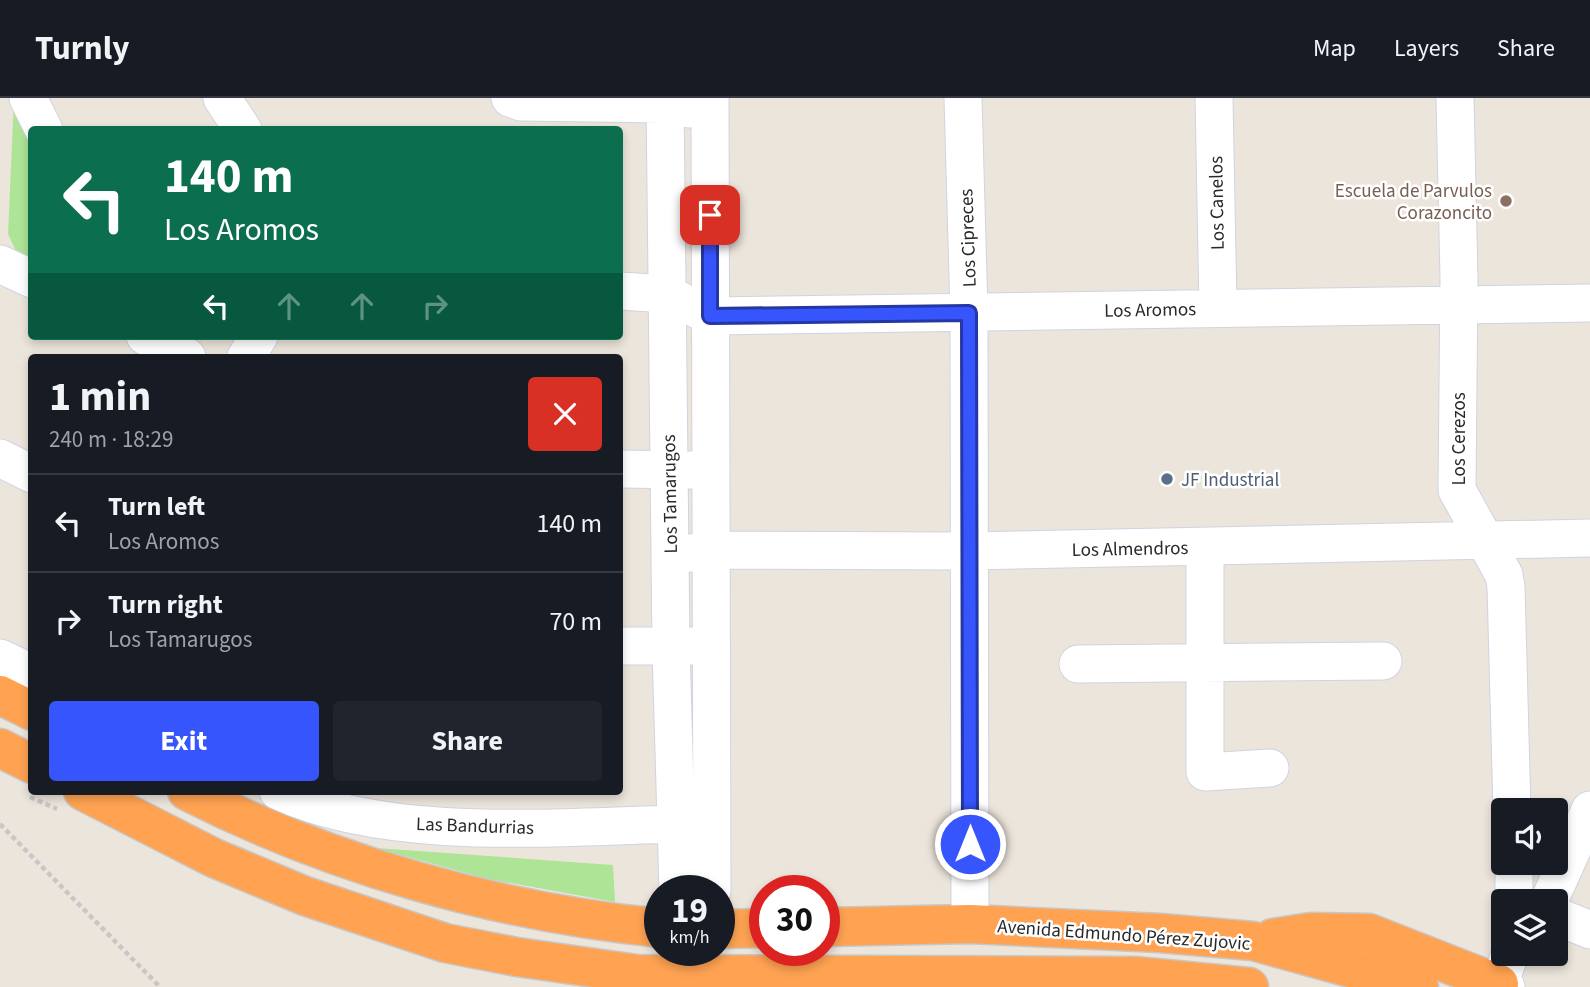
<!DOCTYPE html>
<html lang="en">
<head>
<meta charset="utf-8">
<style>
  body { margin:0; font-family:"Source Sans 3",sans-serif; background:#20242c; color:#f1f3f6; height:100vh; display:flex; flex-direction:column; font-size:26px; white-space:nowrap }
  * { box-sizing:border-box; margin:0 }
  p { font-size:23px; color:#9ea1a6 }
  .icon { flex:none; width:38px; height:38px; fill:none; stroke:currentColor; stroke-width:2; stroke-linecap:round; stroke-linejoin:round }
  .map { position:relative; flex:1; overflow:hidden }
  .details { position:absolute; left:28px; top:256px; width:595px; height:441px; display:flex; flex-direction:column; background:#171b24; border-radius:7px; box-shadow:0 4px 10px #0003 }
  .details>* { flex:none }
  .hud { position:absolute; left:28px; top:28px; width:595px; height:214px; border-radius:7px; box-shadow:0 4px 10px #0003; background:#0b6e4f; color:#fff; overflow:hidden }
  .buttons { position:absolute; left:1491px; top:700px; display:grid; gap:14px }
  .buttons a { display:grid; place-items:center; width:77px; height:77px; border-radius:7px; background:#171b24; box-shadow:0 4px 10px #0003; font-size:35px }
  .speed { position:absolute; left:644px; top:777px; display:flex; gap:14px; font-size:35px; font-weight:700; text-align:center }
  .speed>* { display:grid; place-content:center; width:91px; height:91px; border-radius:50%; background:#171b24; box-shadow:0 4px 10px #0003; line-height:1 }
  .speed small { font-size:18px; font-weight:400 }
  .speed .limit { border:10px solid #d22; background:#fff; color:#111 }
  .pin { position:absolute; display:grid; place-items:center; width:60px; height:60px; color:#fff; margin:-30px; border-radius:14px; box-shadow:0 4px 10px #0006 }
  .me { position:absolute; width:77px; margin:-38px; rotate:0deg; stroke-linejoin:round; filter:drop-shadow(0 0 5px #0008) }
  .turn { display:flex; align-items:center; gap:24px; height:147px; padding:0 21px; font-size:32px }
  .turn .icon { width:91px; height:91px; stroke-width:2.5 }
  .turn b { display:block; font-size:49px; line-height:60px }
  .lanes { display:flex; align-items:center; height:66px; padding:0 21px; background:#0003; justify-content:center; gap:35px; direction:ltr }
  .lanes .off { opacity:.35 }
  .round { display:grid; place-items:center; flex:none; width:74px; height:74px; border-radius:7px; background:#20242c }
  .head { display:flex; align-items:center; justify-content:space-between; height:119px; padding:0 21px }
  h1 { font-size:42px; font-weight:700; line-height:52px }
  .action { display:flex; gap:14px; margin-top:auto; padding:14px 21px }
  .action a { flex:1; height:80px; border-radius:7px; background:#3755fd; color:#fff; font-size:28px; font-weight:700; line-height:80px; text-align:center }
  .action a+a { background:#20242c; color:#f1f3f6 }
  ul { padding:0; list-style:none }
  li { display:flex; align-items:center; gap:21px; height:98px; padding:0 21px; border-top:2px solid #363941 }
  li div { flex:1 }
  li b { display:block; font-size:26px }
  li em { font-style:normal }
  header { display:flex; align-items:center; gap:42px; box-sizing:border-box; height:98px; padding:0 35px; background:#171b24; border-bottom:2px solid #363941 }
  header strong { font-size:33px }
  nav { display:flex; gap:38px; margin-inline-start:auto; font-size:24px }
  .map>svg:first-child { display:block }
  .green { fill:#aee496 }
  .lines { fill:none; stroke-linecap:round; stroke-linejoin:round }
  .minor-casing { stroke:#d0d3e3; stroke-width:39 }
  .highway-casing { stroke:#c7c7c7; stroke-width:41 }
  .path { stroke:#c7c7c7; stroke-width:4.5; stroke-dasharray:5 3.5; stroke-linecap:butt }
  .minor { stroke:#fff; stroke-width:37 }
  .highway { stroke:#ffa353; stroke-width:38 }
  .route-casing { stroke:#2437a4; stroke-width:18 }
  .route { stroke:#3755fd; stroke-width:12 }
  .education-dot { fill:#8d6e63; stroke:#fff; stroke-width:2.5 }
  .service-dot { fill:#5c6f8a; stroke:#fff; stroke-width:2.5 }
  .labels { text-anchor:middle; stroke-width:5; stroke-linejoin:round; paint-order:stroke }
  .education-label { font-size:19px; fill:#785e54; stroke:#fff; text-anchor:end }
  .street-label { font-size:19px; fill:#292929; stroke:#fff }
  .service-label { font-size:19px; fill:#4e5e75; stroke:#fff; text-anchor:start }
</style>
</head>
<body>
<header>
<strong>Turnly</strong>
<nav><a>Map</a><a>Layers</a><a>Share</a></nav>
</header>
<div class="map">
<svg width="1590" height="889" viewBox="0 0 1590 889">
  <rect width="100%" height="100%" fill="#ece5db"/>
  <!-- green -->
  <path class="green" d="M14,0L32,32L31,165L16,153L8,136Z
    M376,750L613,767L615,804L488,781Z"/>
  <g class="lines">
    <defs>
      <path id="minor" d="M28,0L44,32
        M222,0L243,32
        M510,0L521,4L665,6L688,11
        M665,0L671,550L678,793
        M710,0L712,793
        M963,0L969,215L970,826
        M1214,0L1218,210
        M1455,0L1459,180L1457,392L1504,477L1506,489L1512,712
        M0,166L32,181
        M620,193L667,196L710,218L1590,205
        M145,238L187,259
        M246,259L259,238
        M0,360L32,376
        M620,371L692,372
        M1205,449V674L1270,670
        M670,458L711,452L968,453L1590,440
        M620,548H695
        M0,560L32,575
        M1078,566L1383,563
        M278,693C388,744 557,729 676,726
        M1514,765V803
        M1549,803L1590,712
        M1556,818L1590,832
        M1506,889L1499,886L1510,856"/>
      <path id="highway" d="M0,597L32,613
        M0,650L32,666
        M83,693L214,760L305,798L445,845L517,859L637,876L1135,878L1249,889
        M187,693C332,767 498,814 660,830
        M824,829L970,826L1160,835L1253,843L1419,889
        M719,831L765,830
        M1273,840L1311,834L1369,835L1499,886"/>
    </defs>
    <!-- minor casing -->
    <use href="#minor" class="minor-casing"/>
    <!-- highway casing -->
    <use href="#highway" class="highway-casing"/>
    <!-- path -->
    <path class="path" d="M30,699L57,711
      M0,726L160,889"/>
    <!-- minor -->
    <use href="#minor" class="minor"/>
    <!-- highway -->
    <use href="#highway" class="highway"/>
  </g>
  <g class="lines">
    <defs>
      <path id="route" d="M710,117V218L969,215L970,746"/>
    </defs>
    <!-- route casing -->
    <use href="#route" class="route-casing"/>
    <!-- route -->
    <use href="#route" class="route"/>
  </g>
  <!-- markers -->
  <circle class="education-dot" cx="1506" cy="103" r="7"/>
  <circle class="service-dot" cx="1167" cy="381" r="7"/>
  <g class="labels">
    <!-- education labels -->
    <g class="education-label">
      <text x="1492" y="99">Escuela de Parvulos<tspan x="1492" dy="22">Corazoncito</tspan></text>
    </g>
    <!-- street labels -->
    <g class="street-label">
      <text transform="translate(1216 105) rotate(-91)" y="7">Los Canelos</text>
      <text transform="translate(967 140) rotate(-92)" y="7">Los Cipreces</text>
      <text transform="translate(1150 211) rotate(-1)" y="7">Los Aromos</text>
      <text transform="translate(1458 341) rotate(-90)" y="7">Los Cerezos</text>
      <text transform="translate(669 396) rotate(-91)" y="7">Los Tamarugos</text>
      <text transform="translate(1130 450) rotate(-1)" y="7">Los Almendros</text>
      <text transform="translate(475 727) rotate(2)" y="7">Las Bandurrias</text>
      <text transform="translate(1124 836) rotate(4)" y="7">Avenida Edmundo Pérez Zujovic</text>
    </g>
    <!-- service labels -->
    <g class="service-label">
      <text x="1181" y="388">JF Industrial</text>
    </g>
  </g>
</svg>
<div class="buttons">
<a><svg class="icon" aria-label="sound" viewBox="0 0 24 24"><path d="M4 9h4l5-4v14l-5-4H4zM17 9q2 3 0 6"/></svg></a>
<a><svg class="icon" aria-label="layers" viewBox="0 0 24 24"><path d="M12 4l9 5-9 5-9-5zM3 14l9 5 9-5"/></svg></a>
</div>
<div class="speed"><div>19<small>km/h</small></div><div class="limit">30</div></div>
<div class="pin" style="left:710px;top:117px;background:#d93025"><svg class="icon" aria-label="arrive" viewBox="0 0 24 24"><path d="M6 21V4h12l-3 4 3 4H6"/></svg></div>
<svg class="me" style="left:970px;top:746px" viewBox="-20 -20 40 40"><circle r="17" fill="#3755fd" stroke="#fff" stroke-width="3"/><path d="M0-11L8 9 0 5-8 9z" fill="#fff"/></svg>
<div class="hud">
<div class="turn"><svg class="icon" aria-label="left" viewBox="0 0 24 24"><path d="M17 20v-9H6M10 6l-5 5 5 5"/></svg><div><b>140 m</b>Los Aromos</div></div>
<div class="lanes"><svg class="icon" aria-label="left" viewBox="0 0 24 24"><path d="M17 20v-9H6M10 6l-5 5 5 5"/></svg><svg class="icon off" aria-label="ahead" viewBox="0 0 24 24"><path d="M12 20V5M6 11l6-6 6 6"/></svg><svg class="icon off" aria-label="ahead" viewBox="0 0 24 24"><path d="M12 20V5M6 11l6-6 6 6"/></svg><svg class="icon off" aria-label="right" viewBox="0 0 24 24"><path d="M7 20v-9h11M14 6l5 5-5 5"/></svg></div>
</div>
<section class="details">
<div class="head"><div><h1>1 min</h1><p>240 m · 18:29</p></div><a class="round" style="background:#d93025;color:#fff"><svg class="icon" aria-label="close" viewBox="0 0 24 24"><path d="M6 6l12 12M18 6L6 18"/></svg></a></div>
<ul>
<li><svg class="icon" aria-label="left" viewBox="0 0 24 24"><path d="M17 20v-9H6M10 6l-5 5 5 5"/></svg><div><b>Turn left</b><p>Los Aromos</p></div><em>140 m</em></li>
<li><svg class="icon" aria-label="right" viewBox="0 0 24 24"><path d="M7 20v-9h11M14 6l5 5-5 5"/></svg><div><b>Turn right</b><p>Los Tamarugos</p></div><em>70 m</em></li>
</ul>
<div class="action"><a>Exit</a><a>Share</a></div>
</section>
</div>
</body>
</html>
